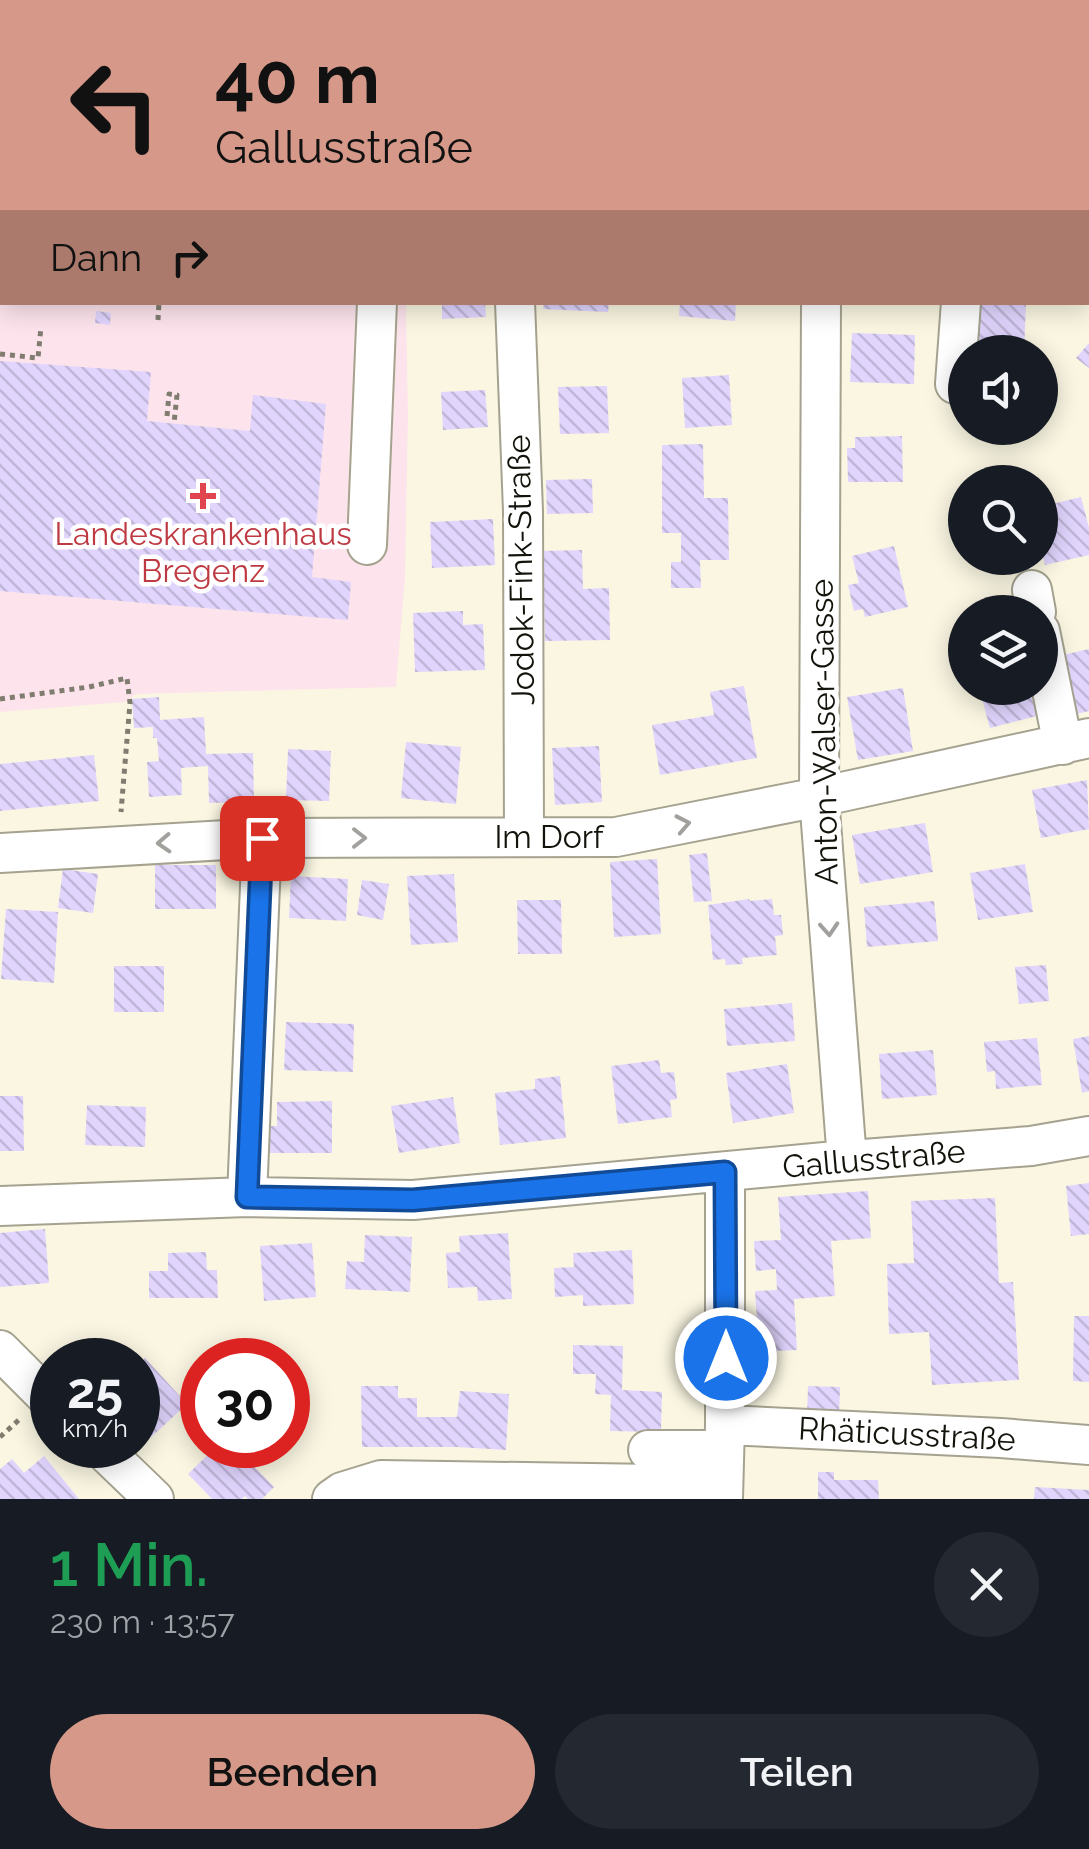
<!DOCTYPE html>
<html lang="de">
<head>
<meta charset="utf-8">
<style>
  body { margin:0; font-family:Raleway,sans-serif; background:#242831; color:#f1f3f6; height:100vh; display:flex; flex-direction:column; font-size:38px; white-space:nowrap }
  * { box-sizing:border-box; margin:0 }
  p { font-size:32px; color:#9ea1a6 }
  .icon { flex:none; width:55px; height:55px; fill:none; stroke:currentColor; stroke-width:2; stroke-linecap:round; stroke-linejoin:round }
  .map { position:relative; height:1499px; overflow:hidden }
  .details { display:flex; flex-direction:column; background:#171b24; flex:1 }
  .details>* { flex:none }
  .hud { position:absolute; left:0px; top:0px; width:1090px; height:305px; box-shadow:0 5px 25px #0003; background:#d69989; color:#111; overflow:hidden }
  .tools { position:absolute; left:948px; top:335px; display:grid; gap:20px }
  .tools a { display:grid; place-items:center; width:110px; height:110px; border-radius:50%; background:#171b24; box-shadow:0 5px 25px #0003; font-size:50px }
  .speed { position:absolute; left:30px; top:1338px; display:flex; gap:20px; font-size:50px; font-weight:700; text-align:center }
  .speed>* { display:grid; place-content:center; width:130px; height:130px; border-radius:50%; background:#171b24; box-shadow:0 5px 25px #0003; line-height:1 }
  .speed small { font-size:25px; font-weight:400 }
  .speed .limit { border:15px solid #d22; background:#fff; color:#111 }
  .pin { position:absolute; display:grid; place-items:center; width:85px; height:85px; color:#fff; margin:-42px; border-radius:20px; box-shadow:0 5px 15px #0006 }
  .me { position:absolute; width:110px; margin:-55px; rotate:0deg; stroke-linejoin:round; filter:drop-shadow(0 0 8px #0008) }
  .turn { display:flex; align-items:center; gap:35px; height:210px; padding:0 50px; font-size:45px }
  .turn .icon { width:130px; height:130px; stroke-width:2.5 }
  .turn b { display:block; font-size:70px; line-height:85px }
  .then { display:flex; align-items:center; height:95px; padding:0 50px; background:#0003; gap:20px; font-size:38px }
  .round { display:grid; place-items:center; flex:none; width:105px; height:105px; border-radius:52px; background:#242831 }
  .head { display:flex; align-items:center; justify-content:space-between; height:170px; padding:0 50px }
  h1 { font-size:60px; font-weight:600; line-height:75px; color:#1e9e55 }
  .action { display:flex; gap:20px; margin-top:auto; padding:20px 50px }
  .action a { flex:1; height:115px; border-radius:60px; background:#d69989; color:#111; font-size:40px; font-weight:600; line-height:115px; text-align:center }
  .action a+a { background:#242831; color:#f1f3f6 }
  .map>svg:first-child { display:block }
  .medical { fill:#fde4ec }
  .building { fill:url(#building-back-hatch) }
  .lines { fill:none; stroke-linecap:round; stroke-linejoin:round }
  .minor-casing { stroke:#a5a28f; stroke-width:42 }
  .path { stroke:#807d70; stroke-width:5; stroke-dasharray:5 5; stroke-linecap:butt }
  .minor { stroke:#fff; stroke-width:38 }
  .oneway { stroke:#a1a09d }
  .route-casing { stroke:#114b97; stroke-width:25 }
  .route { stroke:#1a73e8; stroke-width:18 }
  .health-dot { fill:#e0444e; stroke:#fff; stroke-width:4 }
  .labels { text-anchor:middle; stroke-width:9; stroke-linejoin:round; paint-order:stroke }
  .health-label { font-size:32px; fill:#be3a42; stroke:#fff }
  .street-label { font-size:32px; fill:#13120b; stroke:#fff }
</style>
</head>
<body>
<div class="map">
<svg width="1089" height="1499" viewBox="0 0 1089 1499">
  <defs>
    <pattern id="building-back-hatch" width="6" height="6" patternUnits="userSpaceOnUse" patternTransform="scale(2.5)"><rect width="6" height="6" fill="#e1d5fe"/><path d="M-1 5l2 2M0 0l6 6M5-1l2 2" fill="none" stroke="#c0b6d8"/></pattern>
  </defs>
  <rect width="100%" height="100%" fill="#faf6e2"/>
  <!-- medical -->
  <path class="medical" d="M0,205H2V302L406,303L408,415L405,577L396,687L136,694L125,702L0,712Z"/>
  <!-- building -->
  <path class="building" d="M442,302H485L486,317L442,319Z
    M544,302H609L608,312L543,309Z
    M680,302H736L735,321L679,316Z
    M969,302L1026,304L1024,352H962Z
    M96,311L111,313L110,325L95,323Z
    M852,333L915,335L914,384L850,382Z
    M1089,343V368L1076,358Z
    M0,361L151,372L147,421L250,431L253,395L326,404L312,577L351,582L348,620L0,591Z
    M729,375L732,425L685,428L682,378Z
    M607,386L609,433L560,434L558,387Z
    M485,390L488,427L443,430L441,392Z
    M902,436L903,482H848L847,448H855V437Z
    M703,444L704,498H728L729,560H700L701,588H671V562H681V533H662V445Z
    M592,479L593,513L547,514L546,480Z
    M1081,497L1089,528V555L1045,565L1040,546V507Z
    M493,519L495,565L432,568L430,522Z
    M894,546L908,607L865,617L863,609L854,611L848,585L859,583L852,556Z
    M582,550L583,589L609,588L610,640L545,641L543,551Z
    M463,611V625L483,624L485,670L415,672L413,613Z
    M1089,649V711L1068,716L1054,657Z
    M744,686L757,758L660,775L652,725L714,715L710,692Z
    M903,688L913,751L858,760L847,697Z
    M979,688H1029L1037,716L990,728Z
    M159,697L160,720L204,717L206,754L253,753L254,802L209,803L208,766L181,768L182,795L149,797L147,762L159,761L157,738H153V727L134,728L132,699Z
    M406,742L461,747L456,804L401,798Z
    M599,746L602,802L555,805L552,748Z
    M288,749L331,751L329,801L286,800Z
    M94,755L99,801L0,811V764Z
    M1087,780L1089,829L1041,838L1032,790Z
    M925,823L933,872L860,884L852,835Z
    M707,853L712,901L694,902L689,855Z
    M657,859L661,934L614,937L610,862Z
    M1025,864L1033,912L978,920L970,873Z
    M155,865H216V909H155Z
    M63,869L98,874L93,913L58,908Z
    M454,874L458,942L411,945L407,876Z
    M291,876L348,879L346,921L289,918Z
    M362,880L389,884L383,920L357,915Z
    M749,899L750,901L772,899L774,915H781L783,935L775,936L777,955L742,958L743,964L726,965L725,959L713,960L708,905Z
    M517,900H561L562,954H518Z
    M934,901L938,941L867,947L864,907Z
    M6,909L58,912L54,983L1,979Z
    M1046,965L1049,1001L1019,1004L1015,967Z
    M114,966H164V1012H114Z
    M792,1003L795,1041L727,1046L724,1009Z
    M286,1022L354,1024L353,1072L284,1070Z
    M1089,1036V1091L1082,1093L1073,1039Z
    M1037,1038L1042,1085L996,1089L995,1071L987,1072L984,1042Z
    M933,1050L937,1095L882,1099L879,1054Z
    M659,1060L661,1073L674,1072L677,1099L670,1100L672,1117L618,1124L611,1066Z
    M787,1064L794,1113L733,1123L726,1073Z
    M560,1076L566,1138L500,1145L495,1093L535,1089V1079Z
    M0,1096H23L24,1151H0Z
    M453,1097L460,1143L399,1153L391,1106Z
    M332,1101V1153H264L263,1126H277V1102Z
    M87,1105L146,1107L145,1147L85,1145Z
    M1089,1183V1234L1071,1236L1066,1186Z
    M868,1191L871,1238L831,1241L835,1296L794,1299L797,1350L759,1352L755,1291L777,1290L776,1269L756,1271L754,1241L781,1240L778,1197Z
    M995,1198L999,1283L1013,1282L1019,1380L932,1385L929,1332L889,1334L887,1264L914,1263L911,1201Z
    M45,1229L49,1283L0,1287V1233Z
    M508,1233L512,1299L478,1301L477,1287L448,1288L446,1253L460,1252L459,1236Z
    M365,1235L412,1237L410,1292L345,1289L347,1261L364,1262Z
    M312,1243L316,1297L264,1301L260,1246Z
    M632,1250L634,1304L583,1306V1295L555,1297L554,1268L574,1267L573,1253Z
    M206,1252L207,1270H217L218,1298H149V1271H168V1253Z
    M1074,1316H1089V1382L1073,1381Z
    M573,1345L623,1346L622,1390L662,1392L661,1432L610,1431L611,1395L595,1394L596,1374H573Z
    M145,1358L187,1404L149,1439L138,1427V1365Z
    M361,1386H398V1398H417V1417H457L460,1391L509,1394L506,1450L457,1447H362Z
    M808,1386L840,1387L839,1418L807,1417Z
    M218,1445H233L274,1487L262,1499H248L245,1496L242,1499H212L188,1474Z
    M44,1456L79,1499H0V1469L12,1459L24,1473Z
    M818,1472H834V1480H878L879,1499H818Z
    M1035,1487L1089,1490V1499H1034Z"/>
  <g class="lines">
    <defs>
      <path id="minor" d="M818,0L821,2
        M464,2V0
        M0,190L2,191
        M1088,249L1089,250
        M515,302L523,511L524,837
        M821,302L819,797L847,1160
        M955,384L961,302
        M367,545L377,302
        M1032,590L1036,612
        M1040,631L1063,745
        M0,853L262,838L616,837L819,797L1089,738
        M247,1197L262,838
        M0,1206L247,1197L413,1200L825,1162L1031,1146L1089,1136
        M0,1350L52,1402
        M725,1425L1001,1438L1089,1445
        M98,1445L154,1499
        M648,1450H724
        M332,1499L342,1492L381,1480L723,1485
        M723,1499L725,1425V1172"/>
    </defs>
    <!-- minor casing -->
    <use href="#minor" class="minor-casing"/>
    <!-- path -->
    <path class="path" d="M158,320L159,302
      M0,354L38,358L41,327
      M167,416L169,394L177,395L174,423
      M0,699L89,687L127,678L130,703L121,812
      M0,1437L21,1418"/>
    <!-- minor -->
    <use href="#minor" class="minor"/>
  </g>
  <!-- one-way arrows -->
  <defs><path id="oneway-chevron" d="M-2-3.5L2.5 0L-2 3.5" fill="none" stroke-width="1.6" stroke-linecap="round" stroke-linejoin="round" transform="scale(2.5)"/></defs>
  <g class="oneway">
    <use href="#oneway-chevron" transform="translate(683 824) rotate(-11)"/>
    <use href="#oneway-chevron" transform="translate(359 838)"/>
    <use href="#oneway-chevron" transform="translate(164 843) rotate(177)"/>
    <use href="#oneway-chevron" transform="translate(829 929) rotate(86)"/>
  </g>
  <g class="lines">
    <defs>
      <path id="route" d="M262,838L247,1197L413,1200L725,1172L726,1358"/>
    </defs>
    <!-- route casing -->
    <use href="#route" class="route-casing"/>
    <!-- route -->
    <use href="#route" class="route"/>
  </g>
  <!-- markers -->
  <path class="health-dot" d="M198 481h10v10h10v10h-10v10h-10v-10h-10v-10h10z"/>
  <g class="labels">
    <!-- health labels -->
    <g class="health-label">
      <text x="203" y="545">Landeskrankenhaus<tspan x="203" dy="37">Bregenz</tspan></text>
    </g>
    <!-- street labels -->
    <g class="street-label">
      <text transform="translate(521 570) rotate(-91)" y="11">Jodok-Fink-Straße</text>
      <text transform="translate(824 732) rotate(-91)" y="11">Anton-Walser-Gasse</text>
      <text x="549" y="848">Im Dorf</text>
      <text transform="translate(874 1159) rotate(-5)" y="11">Gallusstraße</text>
      <text transform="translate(907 1434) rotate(3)" y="11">Rhäticusstraße</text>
    </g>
  </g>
</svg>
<div class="tools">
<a><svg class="icon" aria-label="sound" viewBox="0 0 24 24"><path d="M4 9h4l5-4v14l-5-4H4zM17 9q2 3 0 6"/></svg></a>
<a><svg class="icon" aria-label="search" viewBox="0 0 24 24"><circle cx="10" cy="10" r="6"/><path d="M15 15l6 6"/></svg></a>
<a><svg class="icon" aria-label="layers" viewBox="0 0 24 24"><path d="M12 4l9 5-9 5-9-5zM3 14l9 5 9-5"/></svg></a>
</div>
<div class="speed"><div>25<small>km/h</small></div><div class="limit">30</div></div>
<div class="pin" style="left:262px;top:838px;background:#d93025"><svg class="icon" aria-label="arrive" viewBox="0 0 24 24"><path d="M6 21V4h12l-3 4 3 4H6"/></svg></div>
<svg class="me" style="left:726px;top:1358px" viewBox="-20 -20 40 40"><circle r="17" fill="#1a73e8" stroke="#fff" stroke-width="3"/><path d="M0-11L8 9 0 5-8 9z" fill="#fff"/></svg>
<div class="hud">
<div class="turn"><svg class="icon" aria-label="left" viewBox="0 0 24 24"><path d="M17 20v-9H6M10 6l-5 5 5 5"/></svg><div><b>40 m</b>Gallusstraße</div></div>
<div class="then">Dann<svg class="icon" aria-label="right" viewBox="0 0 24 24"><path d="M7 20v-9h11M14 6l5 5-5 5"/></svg></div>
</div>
</div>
<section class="details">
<div class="head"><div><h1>1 Min.</h1><p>230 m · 13:57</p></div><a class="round"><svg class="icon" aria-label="close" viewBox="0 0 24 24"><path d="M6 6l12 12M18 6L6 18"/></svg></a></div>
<div class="action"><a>Beenden</a><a>Teilen</a></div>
</section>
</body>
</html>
